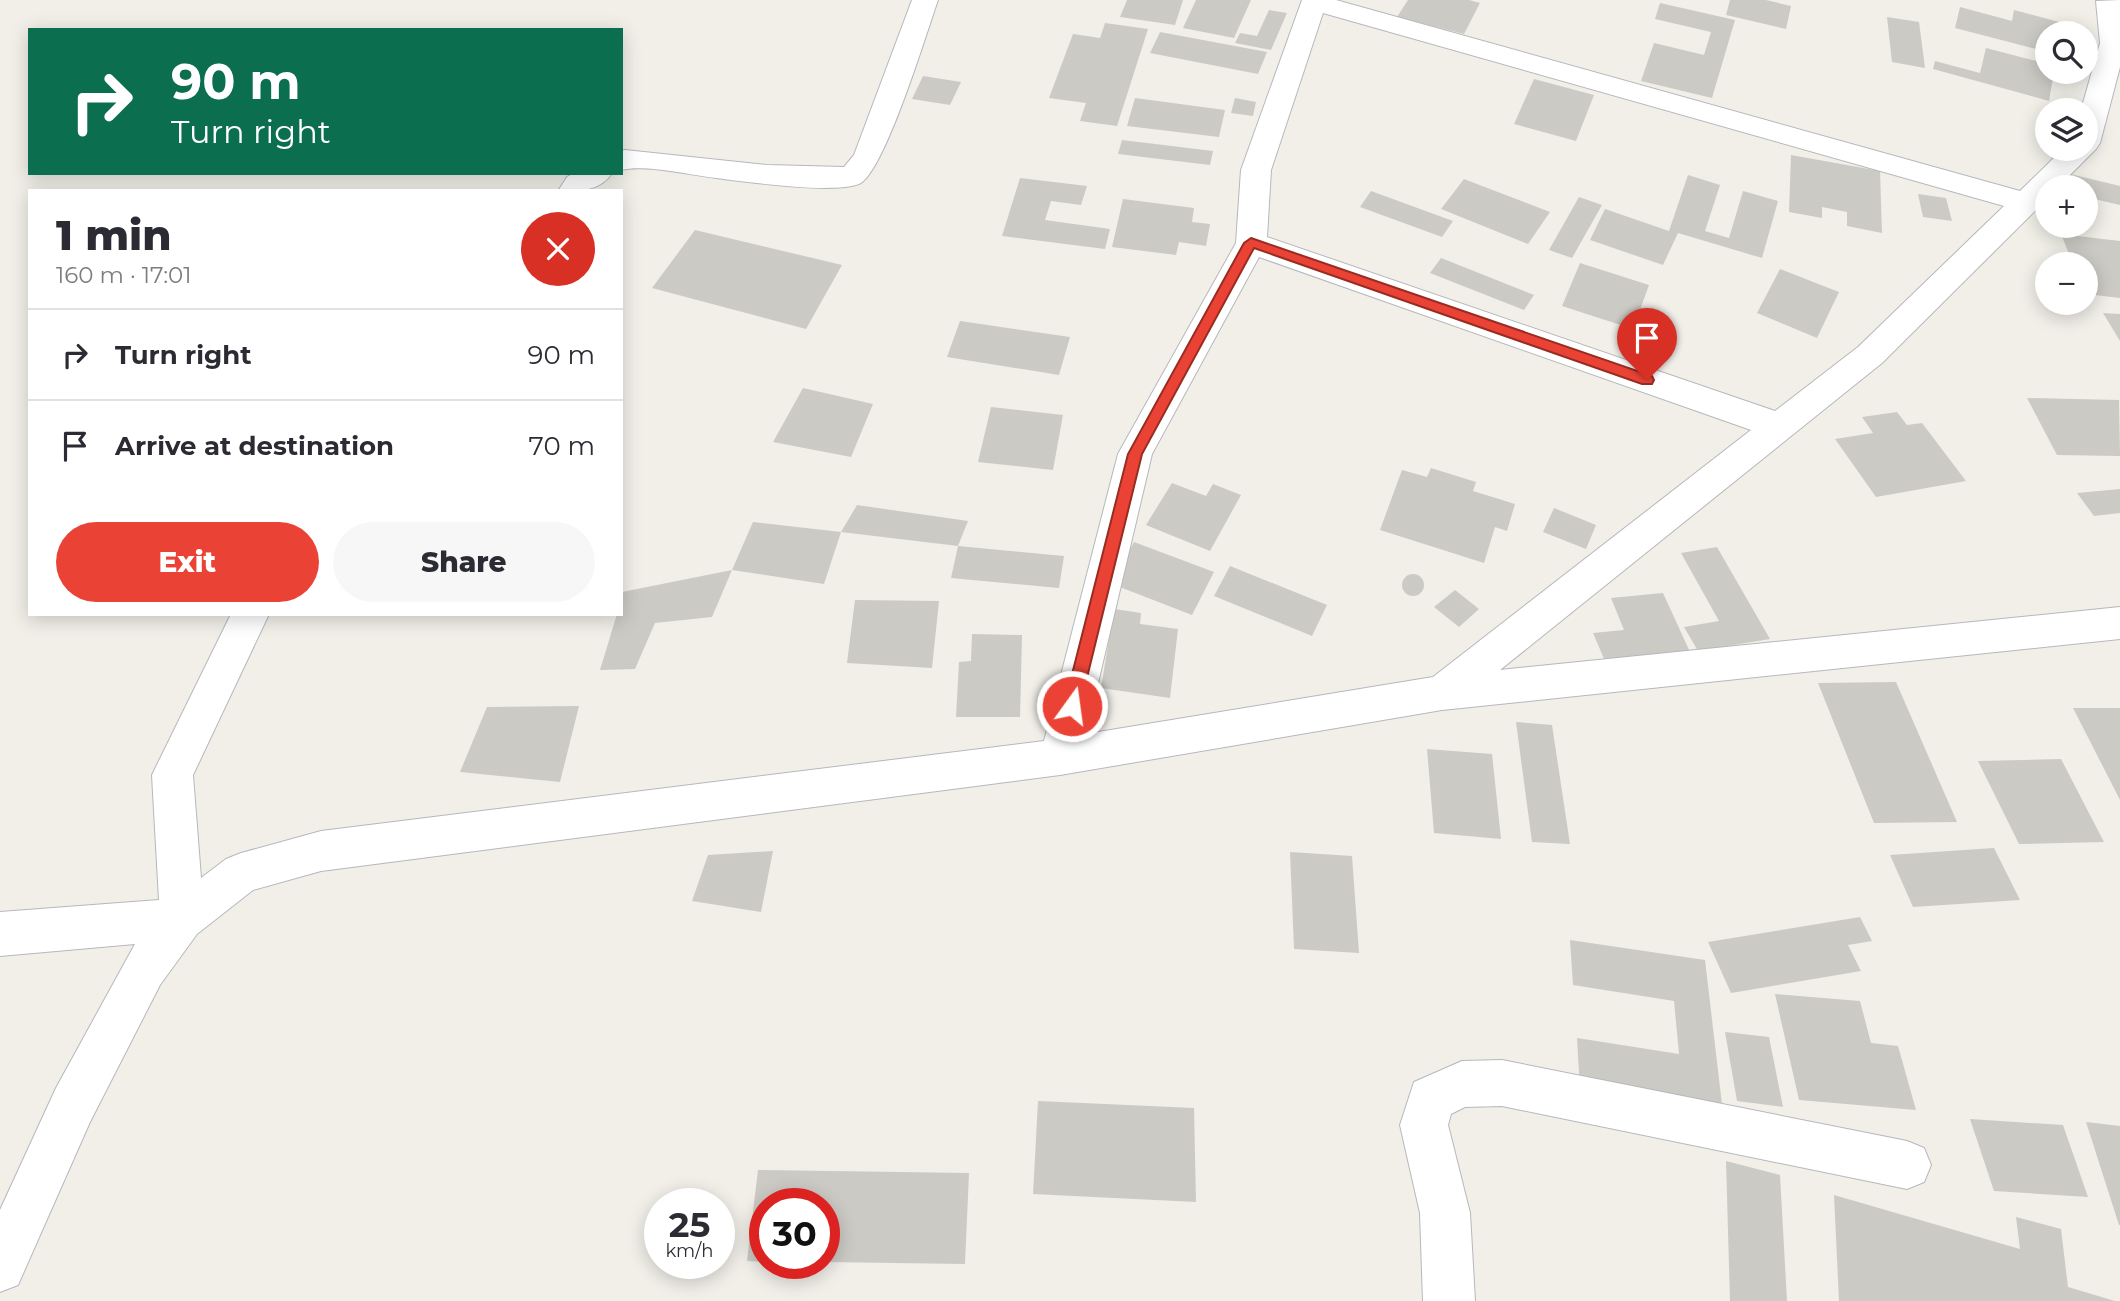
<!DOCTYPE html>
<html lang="en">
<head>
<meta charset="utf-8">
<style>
  body { margin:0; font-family:Montserrat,sans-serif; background:#f7f7f7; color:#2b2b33; height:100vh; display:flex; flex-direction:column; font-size:26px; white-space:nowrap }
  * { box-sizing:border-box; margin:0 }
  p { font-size:23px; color:#7c7c81 }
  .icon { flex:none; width:38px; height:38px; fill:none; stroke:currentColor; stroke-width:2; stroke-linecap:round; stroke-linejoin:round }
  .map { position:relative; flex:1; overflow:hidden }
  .panel { position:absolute; left:28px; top:189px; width:595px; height:427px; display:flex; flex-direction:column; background:#fff; border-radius:0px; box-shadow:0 4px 18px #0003 }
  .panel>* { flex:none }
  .guide { position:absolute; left:28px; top:28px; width:595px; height:147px; border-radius:0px; box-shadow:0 4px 18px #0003; background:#0b6e4f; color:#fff; overflow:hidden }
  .fabs { position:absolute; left:2035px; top:21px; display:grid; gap:14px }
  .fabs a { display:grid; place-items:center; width:63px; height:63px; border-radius:50%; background:#fff; box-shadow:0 4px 18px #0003; font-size:35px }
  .speed { position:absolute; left:644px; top:1188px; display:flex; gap:14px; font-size:35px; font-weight:700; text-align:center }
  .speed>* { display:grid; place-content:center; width:91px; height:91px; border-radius:50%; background:#fff; box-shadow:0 4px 18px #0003; line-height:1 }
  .speed small { font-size:18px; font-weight:400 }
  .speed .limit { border:10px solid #d22; background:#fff; color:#111 }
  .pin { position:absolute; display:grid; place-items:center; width:60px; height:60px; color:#fff; margin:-72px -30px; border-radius:50% 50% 50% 0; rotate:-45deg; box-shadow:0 0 7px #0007 }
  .pin .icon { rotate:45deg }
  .me { position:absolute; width:77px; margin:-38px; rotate:14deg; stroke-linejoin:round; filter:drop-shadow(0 0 5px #0008) }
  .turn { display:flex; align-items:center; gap:24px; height:147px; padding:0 28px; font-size:32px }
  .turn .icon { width:91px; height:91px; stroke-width:2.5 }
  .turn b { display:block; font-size:49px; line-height:60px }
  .round { display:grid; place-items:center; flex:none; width:74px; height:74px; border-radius:37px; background:#f7f7f7 }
  .summary { display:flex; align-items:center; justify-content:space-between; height:119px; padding:0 28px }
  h1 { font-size:42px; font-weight:800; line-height:52px }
  .button { display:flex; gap:14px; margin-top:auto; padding:14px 28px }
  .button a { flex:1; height:80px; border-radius:42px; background:#ea4335; color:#fff; font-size:28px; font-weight:800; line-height:80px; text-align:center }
  .button a+a { background:#f7f7f7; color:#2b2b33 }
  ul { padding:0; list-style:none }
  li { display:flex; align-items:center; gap:21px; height:91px; padding:0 28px; border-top:2px solid #e1e1e2 }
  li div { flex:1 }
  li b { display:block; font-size:26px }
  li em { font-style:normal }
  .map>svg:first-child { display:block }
  .building { fill:#cccac5 }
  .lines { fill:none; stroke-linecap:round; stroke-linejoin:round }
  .street-casing { stroke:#b5b8bc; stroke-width:2 }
  .street { fill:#fff; fill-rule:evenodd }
  .route { fill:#ea4335; stroke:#982c22; stroke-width:2 }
</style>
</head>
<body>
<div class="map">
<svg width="2120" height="1301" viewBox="0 0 2120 1301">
  <rect width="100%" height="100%" fill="#f1efe8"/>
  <!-- building -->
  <path class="building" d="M1127,0H1183L1175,25L1120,17Z
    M1196,0H1251L1234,38L1183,28Z
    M1408,0H1469L1480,3L1464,34L1397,17Z
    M1730,0H1766L1791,6L1786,29L1726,15Z
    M1660,3L1735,20L1712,98L1641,81L1654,43L1704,55L1711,32L1655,19Z
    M1960,7L2012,21L2014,10L2067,24L2066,33H2048V52L1955,28Z
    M1269,10L1287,13L1271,50L1235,43L1240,33L1257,36Z
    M1887,17L1919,22L1925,68L1892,62Z
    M1105,23L1148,29L1117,126L1080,121L1086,103L1049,98L1073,34L1100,38Z
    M1160,32L1267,52L1258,74L1150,53Z
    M1986,48L2048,64V72H2054L2049,101L1933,69L1935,61L1980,73Z
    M923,76L961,82L950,105L912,99Z
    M1534,79L1594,95L1576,141L1514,124Z
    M1135,98L1225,110L1219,137L1127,126Z
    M1235,98L1256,102L1253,116L1231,113Z
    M1122,140L1213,151L1210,165L1118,154Z
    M1791,155L1880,171L1882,233L1847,226V212L1822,207V218L1789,212Z
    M2058,171L2120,186V205L2086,197V187H2059Z
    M1688,175L1720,185L1705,231L1729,238L1743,191L1778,201L1762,258L1678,233L1663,265L1590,240L1605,209L1669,231Z
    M1020,178L1087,186L1081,205L1051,201L1045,220L1110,229L1105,249L1002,236Z
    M1464,179L1550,212L1528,244L1441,209Z
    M1371,191L1453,221L1442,237L1360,207Z
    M1918,194L1946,198L1952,221L1923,217Z
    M1579,197L1602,205L1572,258L1549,250Z
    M1123,199L1194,208L1192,222L1210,224L1206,246L1179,242L1176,255L1112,247Z
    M695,230L842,265L806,329L652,288Z
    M2061,234L2120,241V298L2086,294V264H2073Z
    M1441,258L1534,295L1524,310L1430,273Z
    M1580,263L1649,285L1633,329L1562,306Z
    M1780,269L1839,292L1817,338L1757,313Z
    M2103,313L2120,314V341Z
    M960,321L1070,337L1059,375L947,357Z
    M803,388L873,404L851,457L773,442Z
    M2027,398L2119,400L2120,456L2057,455Z
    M991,407L1063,415L1053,470L978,462Z
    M1897,412L1907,425L1922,423L1966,481L1876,497L1835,439L1873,433L1862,417Z
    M1431,468L1476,482L1473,491L1515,504L1507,531L1495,527L1484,563L1380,530L1402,470L1427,477Z
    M1172,483L1206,496L1213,484L1241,495L1210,551L1146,525Z
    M2120,489V513L2094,516L2077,493Z
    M857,505L968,521L958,546L841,532Z
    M1554,508L1596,525L1586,549L1543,532Z
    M753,522L841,532L824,584L732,570Z
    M1134,542L1214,572L1192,615L1112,584Z
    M958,546L1064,556L1059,588L951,578Z
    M1717,547L1770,639L1698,651L1684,627L1719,621L1681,553Z
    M1230,566L1327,605L1312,636L1214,596Z
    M732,570L712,617L655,623L635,669L600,670L617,614H621L622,592Z
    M1402 585a11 11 0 1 1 22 0a11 11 0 1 1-22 0Z
    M1455,590L1479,609L1459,627L1434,607Z
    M1663,593L1690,652L1605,661L1593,633L1624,630L1611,598Z
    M855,600L939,601L932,668L847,663Z
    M1114,609L1141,613L1140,624L1178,629L1170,698L1101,688Z
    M972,634L1022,635L1020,717H956L959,662L971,661Z
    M1896,682L1957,822L1874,823L1818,683Z
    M579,706L560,782L460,772L487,707Z
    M2073,708H2120V800Z
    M1516,722L1552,725L1570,844L1532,842Z
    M1427,749L1492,754L1501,839L1434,833Z
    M2061,759L2104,842L2019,844L1978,761Z
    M1994,848L2020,900L1913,907L1890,855Z
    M773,851L761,912L692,901L708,855Z
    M1290,852L1352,856L1359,953L1294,949Z
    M1860,917L1872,941L1848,945L1861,971L1731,993L1708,942Z
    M1570,940L1705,960L1723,1113L1580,1090L1577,1038L1679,1054L1674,1001L1573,985Z
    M1775,994L1860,1001L1871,1043L1898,1046L1916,1110L1799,1100Z
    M1725,1032L1769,1037L1783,1107L1737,1101Z
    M1038,1101L1194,1108L1196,1202L1033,1194Z
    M1970,1119L2063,1125L2088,1197L1994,1191Z
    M2086,1122L2120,1126V1225H2119Z
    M1726,1161L1780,1175L1787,1301H1730Z
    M758,1170L969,1173L965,1264L824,1262V1204H765V1262L747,1261Z
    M1834,1195L2020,1249L2016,1217L2061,1229L2068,1287L2115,1301H1839Z"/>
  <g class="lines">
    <defs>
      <path id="street" d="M912,0H938C927,31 884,174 859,184C833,194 747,182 716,178C690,175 646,164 621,170V151L625,150L767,165L844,167L854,155Z
        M1302,0H1336L2020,191L2063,149H2086V110H2081L2100,43L2096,1L2120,0V67L2100,143L2096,149L2058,187H2048V198L1882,363L1500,670L2120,607V639L1442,710L1060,775L321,871L253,890L197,934L160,985L90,1122L18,1285L0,1292V1210L56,1088L135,944L0,956V912L159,900L152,775L231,614H269L193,775L201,878L226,859L241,853L321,831L1044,741L1118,454L1236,243L1241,170ZM1323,13L2004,206L1858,347L1775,411L1267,237L1271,170ZM1259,257L1751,430L1433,677L1086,734L1152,454Z
        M574,173H612C600,192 578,191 558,191L567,177Z
        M1502,1060L1907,1141L1924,1148L1931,1165L1924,1182L1907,1189L1502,1106L1465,1107L1451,1114L1448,1125L1470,1213L1475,1301H1423L1420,1213L1400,1125L1414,1082L1462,1061Z"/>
    </defs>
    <!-- street casing -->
    <use href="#street" class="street-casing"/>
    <!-- street -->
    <use href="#street" class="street"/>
  </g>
  <!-- route -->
  <path class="route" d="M1251,238L1652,376L1654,380L1652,384H1642L1254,248L1142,454L1080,706L1078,711L1072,713L1066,711L1064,706L1128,454L1244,243Z"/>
</svg>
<div class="fabs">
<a><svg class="icon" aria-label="search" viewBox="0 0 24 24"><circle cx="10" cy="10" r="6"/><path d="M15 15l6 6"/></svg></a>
<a><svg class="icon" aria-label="layers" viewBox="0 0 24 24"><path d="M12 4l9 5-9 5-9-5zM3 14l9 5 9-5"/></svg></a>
<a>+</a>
<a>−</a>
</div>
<div class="speed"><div>25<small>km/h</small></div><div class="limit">30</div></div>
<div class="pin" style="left:1647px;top:380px;background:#d93025"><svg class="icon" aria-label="arrive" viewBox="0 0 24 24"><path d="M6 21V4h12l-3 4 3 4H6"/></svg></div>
<svg class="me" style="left:1072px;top:706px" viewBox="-20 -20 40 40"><circle r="17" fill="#ea4335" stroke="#fff" stroke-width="3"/><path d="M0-11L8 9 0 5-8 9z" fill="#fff"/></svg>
<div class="guide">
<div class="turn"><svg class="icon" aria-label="right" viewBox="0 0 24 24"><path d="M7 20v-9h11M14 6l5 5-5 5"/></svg><div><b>90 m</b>Turn right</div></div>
</div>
<section class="panel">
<div class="summary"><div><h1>1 min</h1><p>160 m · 17:01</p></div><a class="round" style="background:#d93025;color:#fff"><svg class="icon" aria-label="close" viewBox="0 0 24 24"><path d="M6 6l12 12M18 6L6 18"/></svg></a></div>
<ul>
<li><svg class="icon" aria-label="right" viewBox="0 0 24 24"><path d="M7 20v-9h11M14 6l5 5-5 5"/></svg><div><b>Turn right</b></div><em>90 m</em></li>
<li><svg class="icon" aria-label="arrive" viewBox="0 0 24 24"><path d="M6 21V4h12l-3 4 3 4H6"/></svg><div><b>Arrive at destination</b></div><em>70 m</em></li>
</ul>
<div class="button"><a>Exit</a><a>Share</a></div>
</section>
</div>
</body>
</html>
